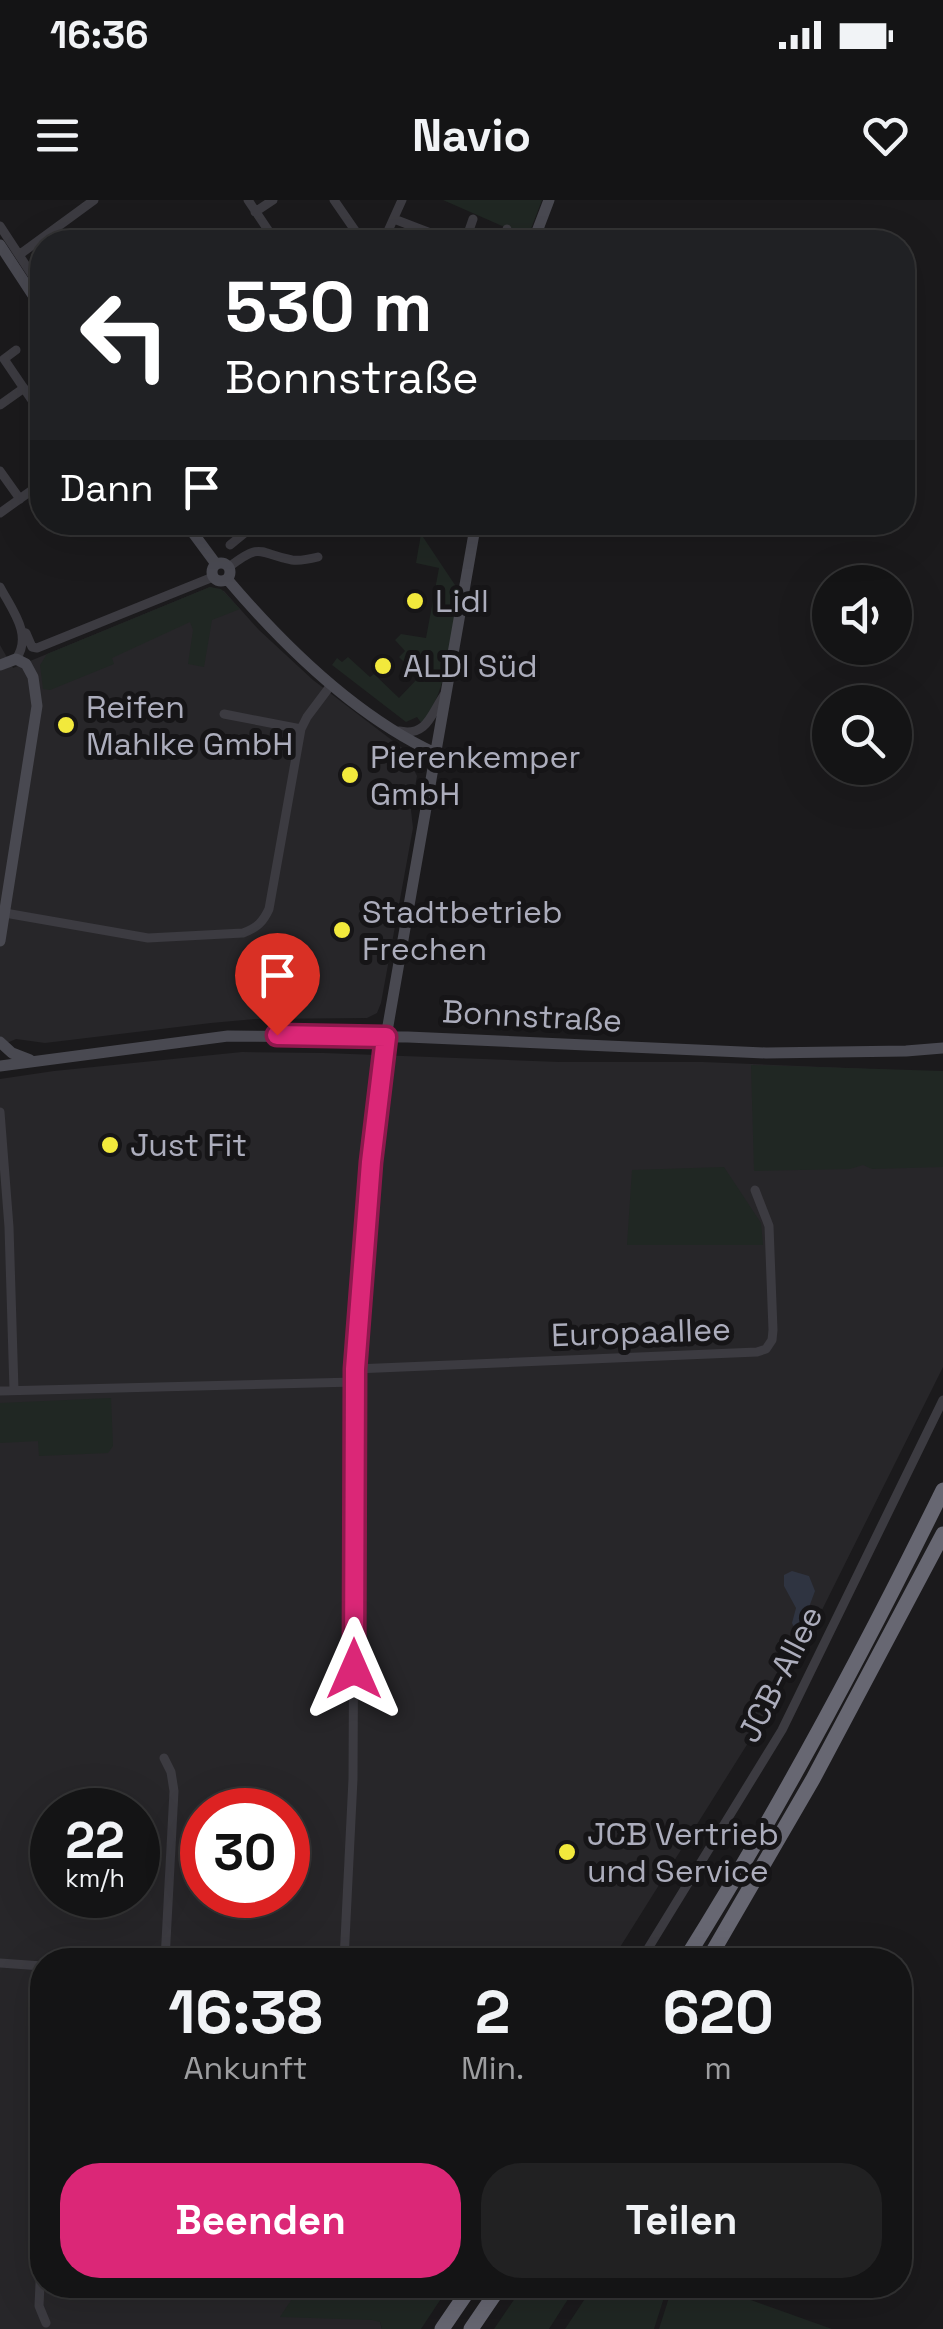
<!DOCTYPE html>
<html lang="de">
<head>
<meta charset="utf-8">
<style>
  body { margin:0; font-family:"Space Grotesk",sans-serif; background:#212122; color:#f1f3f6; height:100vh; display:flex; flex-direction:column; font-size:38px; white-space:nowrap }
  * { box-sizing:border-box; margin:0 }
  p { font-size:32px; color:#9d9ea0 }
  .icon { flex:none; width:55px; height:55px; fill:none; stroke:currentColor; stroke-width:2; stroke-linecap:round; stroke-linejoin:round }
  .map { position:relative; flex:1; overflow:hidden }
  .details { position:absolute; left:30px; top:1748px; width:882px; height:350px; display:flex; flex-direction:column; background:#141415; border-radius:40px; box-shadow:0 10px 40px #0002,0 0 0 2px #333334 }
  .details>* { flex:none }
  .guide { position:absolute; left:30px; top:30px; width:885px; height:305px; border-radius:40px; box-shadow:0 10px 40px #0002,0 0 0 2px #333334; background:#202124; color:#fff; overflow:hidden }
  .buttons { position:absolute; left:812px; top:365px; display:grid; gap:20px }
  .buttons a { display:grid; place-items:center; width:100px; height:100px; border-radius:50%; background:#141415; box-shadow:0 10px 40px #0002,0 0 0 2px #333334; font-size:50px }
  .speed { position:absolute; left:30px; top:1588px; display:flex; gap:20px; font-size:50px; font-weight:700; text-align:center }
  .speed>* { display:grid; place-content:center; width:130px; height:130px; border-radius:50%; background:#141415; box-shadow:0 10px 40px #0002,0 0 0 2px #333334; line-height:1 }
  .speed small { font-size:25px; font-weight:400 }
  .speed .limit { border:15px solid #d22; background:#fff; color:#111 }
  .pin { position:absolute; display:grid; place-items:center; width:85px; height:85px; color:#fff; margin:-102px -42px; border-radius:50% 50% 50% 0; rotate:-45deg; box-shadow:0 0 10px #0007 }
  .pin .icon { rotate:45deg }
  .me { position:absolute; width:110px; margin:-55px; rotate:0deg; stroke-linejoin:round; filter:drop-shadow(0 0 8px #0008) }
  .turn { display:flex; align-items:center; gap:35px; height:210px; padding:0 30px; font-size:45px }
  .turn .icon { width:130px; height:130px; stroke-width:2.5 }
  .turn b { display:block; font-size:70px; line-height:85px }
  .then { display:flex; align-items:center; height:95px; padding:0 30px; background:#0003; gap:20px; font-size:38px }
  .eta { display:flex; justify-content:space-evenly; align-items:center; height:170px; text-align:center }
  .eta b { font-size:60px; font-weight:600; line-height:70px }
  .cta { display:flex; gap:20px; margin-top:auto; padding:20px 30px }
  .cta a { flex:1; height:115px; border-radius:40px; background:#db2777; color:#fff; font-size:40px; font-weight:600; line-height:115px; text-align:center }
  .cta a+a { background:#212122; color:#f1f3f6 }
  .status { display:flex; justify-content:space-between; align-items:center; height:70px; padding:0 50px; background:#141415; direction:ltr }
  .status svg { height:28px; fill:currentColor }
  header { display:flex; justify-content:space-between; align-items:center; height:130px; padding:0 30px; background:#141415; font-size:45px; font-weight:600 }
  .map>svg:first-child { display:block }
  .built { fill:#272629; fill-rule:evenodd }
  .green { fill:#202723 }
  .water { fill:#2f3441 }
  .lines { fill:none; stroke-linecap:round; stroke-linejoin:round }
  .street { stroke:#3c3b41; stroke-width:9 }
  .secondary { stroke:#494951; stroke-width:11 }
  .highway { stroke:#676772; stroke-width:15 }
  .route-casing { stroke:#8e194d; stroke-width:25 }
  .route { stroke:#db2777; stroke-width:18 }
  .poi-dot { fill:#f2e93c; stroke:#161517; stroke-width:4 }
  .labels { text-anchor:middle; stroke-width:10; stroke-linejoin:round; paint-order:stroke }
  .poi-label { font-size:32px; fill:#acadbc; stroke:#161517; text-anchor:start }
  .street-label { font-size:32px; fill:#acadbc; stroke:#161517 }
</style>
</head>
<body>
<div class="status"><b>16:36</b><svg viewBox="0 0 49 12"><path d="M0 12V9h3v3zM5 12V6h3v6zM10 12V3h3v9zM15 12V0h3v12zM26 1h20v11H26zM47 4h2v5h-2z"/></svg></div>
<header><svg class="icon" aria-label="menu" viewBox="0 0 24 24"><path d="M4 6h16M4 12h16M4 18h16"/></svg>Navio<svg class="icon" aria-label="heart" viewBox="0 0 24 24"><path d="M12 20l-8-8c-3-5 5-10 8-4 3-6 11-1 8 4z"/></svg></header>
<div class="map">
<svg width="943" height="2129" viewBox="0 0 943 2129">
  <rect width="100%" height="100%" fill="#1b1a1c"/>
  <!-- built -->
  <path class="built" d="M210,387L224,391L259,430L313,480L414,557L413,568L417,576L411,610L413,628L381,803L377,813L367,818L255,819L211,823L45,843L16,839L0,846V445L13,468Z
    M242,852L324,853L559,862H703L943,872V1167L813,1428L768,1511L612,1760H358L352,1752L331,1750L323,1760H42V2085H400L380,2122L382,2129H0V879L54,871ZM52,1610H138V1695H52ZM202,1610H288V1695H202Z"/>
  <!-- green -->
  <path class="green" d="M443,0H542L526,42H505L509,29Z
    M421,334L459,391C451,434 449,489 422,524L417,517L406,522L332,465L337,458L342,462L348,457L370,477L374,474L399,498L419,477L399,457L405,451L395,440L401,434L426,438L439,368L416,363Z
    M210,387L221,389L240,409L212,420L204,467L188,464L193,430L190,422L112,458L114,464L50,490L43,489L40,465L47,454Z
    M751,865L943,871V967L872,969L863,965L850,969L754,971Z
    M724,967L761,1023L763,1045H627L632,970Z
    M111,1198L113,1246L108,1253L39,1256L38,1241L0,1243V1203Z
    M301,2085H384L395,2092L400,2085H450L421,2129H382L380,2122L372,2120L280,2117Z
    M524,2085H577L549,2129H494Z
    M594,2085H668L654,2129H565Z
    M673,2085H709L832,2129H659Z"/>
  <!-- water -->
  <path class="water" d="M792,1371L809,1376L815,1391L805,1418L797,1434L792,1423L796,1408L784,1386V1375Z"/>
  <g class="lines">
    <!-- street -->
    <path class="street" d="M248,0L276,42
      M334,0L363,42
      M255,12L273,0
      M394,19L454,42
      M0,26L42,90
      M334,42L354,30
      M383,42L402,0
      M465,42L473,19
      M503,42L507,29
      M19,55L94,0
      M16,150L4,159L42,215
      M0,205L24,188
      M0,271L20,299
      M0,313L42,283
      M230,345L258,322
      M229,367C263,341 258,354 292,360C301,361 310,359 318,357
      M0,387C12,410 33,435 16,459
      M23,432L26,433L32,447L37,448L213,377
      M224,514L301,529
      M399,531C427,537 431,514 444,495
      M5,713L148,738L243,733C257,728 263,722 269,709L301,529L307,517L331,485
      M0,912L9,1027L14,1190
      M355,1169L757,1152L766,1149L772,1140L773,1130L769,1026L755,990
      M0,1191L355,1182
      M164,1558L171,1572L174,1591L165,1760
      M344,1760L353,1579L355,1169L371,962L386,837
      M641,1760L782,1530L943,1200
      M0,1763L42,1766
      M42,2040L39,2106L46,2123"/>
    <!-- secondary -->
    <path class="secondary" d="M533,42L549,0
      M0,45L42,109
      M185,322L216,364
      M212 372a9 9 0 1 1 18 0a9 9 0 1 1-18 0Z
      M227,379C284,446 355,516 435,553
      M0,465L16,459L26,464L33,477L37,506L0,741
      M386,837L476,322
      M0,842L12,853L30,860
      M0,866L228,836L408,837L766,853L906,851L943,848"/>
    <!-- highway -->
    <path class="highway" d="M685,1760C779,1610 865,1449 943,1290
      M708,1760L813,1579L943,1334
      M442,2129L472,2085
      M471,2129L501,2085"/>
  </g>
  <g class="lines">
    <defs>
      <path id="route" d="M277,835L386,837L371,962L355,1169L354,1469"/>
    </defs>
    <!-- route casing -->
    <use href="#route" class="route-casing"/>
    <!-- route -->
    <use href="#route" class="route"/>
  </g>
  <!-- markers -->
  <g class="poi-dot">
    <circle cx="415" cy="401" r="10"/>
    <circle cx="383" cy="466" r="10"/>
    <circle cx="66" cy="525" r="10"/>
    <circle cx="350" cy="575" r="10"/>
    <circle cx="342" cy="730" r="10"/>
    <circle cx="110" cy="945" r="10"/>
    <circle cx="567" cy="1652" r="10"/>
  </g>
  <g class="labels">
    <!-- poi labels -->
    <g class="poi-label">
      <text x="435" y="412">Lidl</text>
      <text x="403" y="477">ALDI Süd</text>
      <text x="86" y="518">Reifen<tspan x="86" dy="37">Mahlke GmbH</tspan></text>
      <text x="370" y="568">Pierenkemper<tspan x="370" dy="37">GmbH</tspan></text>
      <text x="362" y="723">Stadtbetrieb<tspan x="362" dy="37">Frechen</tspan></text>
      <text x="130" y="956">Just Fit</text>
      <text x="587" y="1645">JCB Vertrieb<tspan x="587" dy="37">und Service</tspan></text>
    </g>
    <!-- street labels -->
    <g class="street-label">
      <text transform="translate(532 816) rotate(3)" y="11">Bonnstraße</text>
      <text transform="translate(641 1132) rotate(-2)" y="11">Europaallee</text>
      <text transform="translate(780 1474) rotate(-63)" y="11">JCB-Allee</text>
    </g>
  </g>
</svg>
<div class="buttons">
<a><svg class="icon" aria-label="sound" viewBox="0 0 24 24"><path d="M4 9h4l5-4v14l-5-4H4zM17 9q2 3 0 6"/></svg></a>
<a><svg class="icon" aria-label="search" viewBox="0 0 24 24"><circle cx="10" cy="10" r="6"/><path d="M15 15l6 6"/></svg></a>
</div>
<div class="speed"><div>22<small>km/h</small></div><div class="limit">30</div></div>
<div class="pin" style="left:277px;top:835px;background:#d93025"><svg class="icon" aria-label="arrive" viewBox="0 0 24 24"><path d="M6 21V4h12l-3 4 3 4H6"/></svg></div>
<svg class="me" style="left:354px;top:1469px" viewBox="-20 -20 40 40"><path d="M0-17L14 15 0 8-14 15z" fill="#db2777" stroke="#fff" stroke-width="4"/></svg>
<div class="guide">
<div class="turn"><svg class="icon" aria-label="left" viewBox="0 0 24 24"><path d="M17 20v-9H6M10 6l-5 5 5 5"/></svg><div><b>530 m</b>Bonnstraße</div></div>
<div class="then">Dann<svg class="icon" aria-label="arrive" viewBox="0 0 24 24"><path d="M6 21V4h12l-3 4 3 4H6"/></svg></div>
</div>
<section class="details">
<div class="eta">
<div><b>16:38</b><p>Ankunft</p></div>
<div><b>2</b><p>Min.</p></div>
<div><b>620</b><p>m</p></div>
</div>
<div class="cta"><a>Beenden</a><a>Teilen</a></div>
</section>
</div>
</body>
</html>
